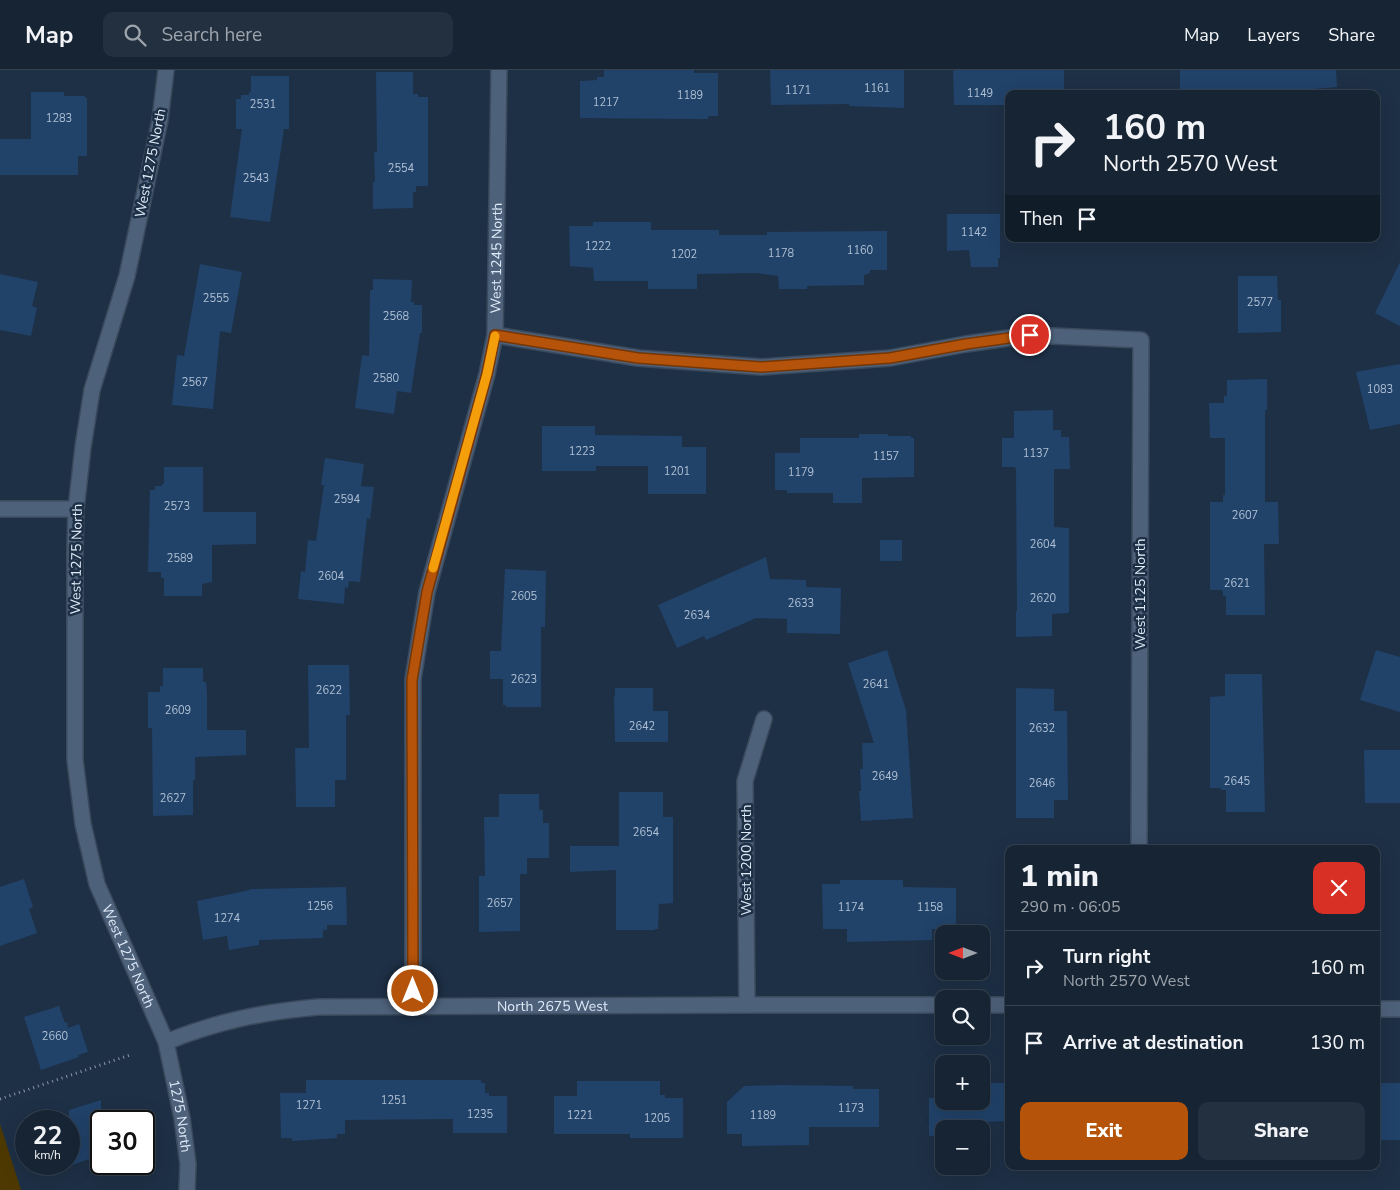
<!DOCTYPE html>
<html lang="en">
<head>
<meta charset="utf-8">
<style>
  body { margin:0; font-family:"Nunito Sans",sans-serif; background:#233040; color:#f1f3f6; height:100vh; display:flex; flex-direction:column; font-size:19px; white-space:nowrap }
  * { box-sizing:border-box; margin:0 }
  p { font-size:16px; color:#9ea4ac }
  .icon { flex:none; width:28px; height:28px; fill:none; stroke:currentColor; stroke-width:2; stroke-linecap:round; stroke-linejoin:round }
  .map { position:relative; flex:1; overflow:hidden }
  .panel { position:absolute; left:1005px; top:775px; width:375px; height:325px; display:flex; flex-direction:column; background:#162434; border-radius:10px; box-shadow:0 5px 20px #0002,0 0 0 1px #35414f }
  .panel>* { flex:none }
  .hud { position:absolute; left:1005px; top:20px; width:375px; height:152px; border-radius:10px; box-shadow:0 5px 20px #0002,0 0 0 1px #35414f; background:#162434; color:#f1f3f6; overflow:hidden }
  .needle { width:32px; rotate:270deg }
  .tools { position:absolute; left:935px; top:855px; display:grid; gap:10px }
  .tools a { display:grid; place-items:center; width:55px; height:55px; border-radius:10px; background:#162434; box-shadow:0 5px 20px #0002,0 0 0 1px #35414f; font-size:25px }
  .speed { position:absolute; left:15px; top:1040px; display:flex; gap:10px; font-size:25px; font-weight:700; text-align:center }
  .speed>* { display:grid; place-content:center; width:65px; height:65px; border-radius:50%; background:#162434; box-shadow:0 5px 20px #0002,0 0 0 1px #35414f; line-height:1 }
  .speed small { font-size:12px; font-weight:400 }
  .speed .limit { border:2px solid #111; border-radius:8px; background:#fff; color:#111 }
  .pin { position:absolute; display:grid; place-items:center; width:42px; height:42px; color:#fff; margin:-21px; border:2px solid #fff; border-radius:50%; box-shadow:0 1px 5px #0007 }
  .me { position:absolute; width:55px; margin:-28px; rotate:0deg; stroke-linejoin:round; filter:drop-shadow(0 0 4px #0008) }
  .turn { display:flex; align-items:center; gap:18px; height:105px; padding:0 15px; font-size:22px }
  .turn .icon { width:65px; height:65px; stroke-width:2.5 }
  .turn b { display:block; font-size:35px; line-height:42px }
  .then { display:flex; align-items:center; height:48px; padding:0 15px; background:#0003; gap:10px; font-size:19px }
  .round { display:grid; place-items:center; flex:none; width:52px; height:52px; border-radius:10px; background:#233040 }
  .overview { display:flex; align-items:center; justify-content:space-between; height:85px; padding:0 15px }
  h1 { font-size:30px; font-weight:800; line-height:38px }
  .primary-button { display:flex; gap:10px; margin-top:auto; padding:10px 15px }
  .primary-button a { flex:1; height:58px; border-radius:10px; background:#b45309; color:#fff; font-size:20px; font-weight:800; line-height:58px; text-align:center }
  .primary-button a+a { background:#233040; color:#f1f3f6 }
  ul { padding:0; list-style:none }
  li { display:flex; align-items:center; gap:15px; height:75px; padding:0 15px; border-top:1px solid #35414f }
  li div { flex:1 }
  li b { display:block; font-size:19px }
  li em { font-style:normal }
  header { display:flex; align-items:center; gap:30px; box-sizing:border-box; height:70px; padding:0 25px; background:#162434; border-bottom:1px solid #35414f }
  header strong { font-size:24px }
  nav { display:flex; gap:28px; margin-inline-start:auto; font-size:18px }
  .search { width:350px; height:45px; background:#233040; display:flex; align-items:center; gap:12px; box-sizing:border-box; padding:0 18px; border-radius:10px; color:#9ea4ac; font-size:19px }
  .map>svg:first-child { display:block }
  .green { fill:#4e3902 }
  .building { fill:#214269 }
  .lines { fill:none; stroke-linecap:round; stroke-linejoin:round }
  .minor-casing { stroke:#3a4a5c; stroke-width:18 }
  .path { stroke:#8896a8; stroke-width:3; stroke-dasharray:1 4; stroke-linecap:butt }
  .minor { stroke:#4d617a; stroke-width:15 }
  .route-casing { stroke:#753606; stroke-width:12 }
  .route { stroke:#b45309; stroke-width:9 }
  .slow { stroke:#f59e0b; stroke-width:9 }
  .labels { text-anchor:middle; stroke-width:5; stroke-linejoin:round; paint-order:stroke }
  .number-label { font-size:11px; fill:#afc0d4 }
  .street-label { font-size:14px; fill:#deeaf8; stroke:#1e3046 }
</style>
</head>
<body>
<header>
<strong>Map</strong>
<div class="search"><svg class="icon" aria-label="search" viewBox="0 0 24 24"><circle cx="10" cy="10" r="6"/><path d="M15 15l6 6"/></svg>Search here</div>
<nav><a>Map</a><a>Layers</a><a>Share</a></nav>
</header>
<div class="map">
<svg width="1400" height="1120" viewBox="0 0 1400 1120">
  <rect width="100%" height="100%" fill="#1e3046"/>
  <!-- green -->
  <path class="green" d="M0,1054L21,1120H0Z"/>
  <!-- building -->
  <path class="building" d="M604,0H694V3H718V46H708V49H691L580,48V11L597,10V7H604Z
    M770,0H904V38L849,36V34L771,35Z
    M955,0H1064V24H1006L1007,35H954L953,1Z
    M1180,0H1336L1337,17L1252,24H1180Z
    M376,2H413V24H418V27H428V116H416V122H413V138L373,139V112H375L374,82H377Z
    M251,6H289V59H284L270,152L230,147L242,59H236V29H241V25H249V22H251Z
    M31,22H64V26H85V28H87V86H78V105H0V69H31Z
    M947,144H1000V188H998V197H971L969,180L947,181Z
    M593,152H651V160H719V165H767V162L887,161V200H870V203L864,205V215L807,216V219H779L778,206L756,203L697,204V219H648V211H594L593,198L570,196L569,156H593Z
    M1400,192V256L1375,243Z
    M200,194L242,202L231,263L220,261L213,339L172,335L177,285L184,286Z
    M0,204L38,212L32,236L37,238L31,266L0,260Z
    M1238,206H1277L1278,230H1281V262L1238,263Z
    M373,209L412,210L411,232H414V235H422V263H420L411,323L397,321L394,344L355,338L362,285L369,286L370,220H373Z
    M1400,294V354L1370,360L1356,302Z
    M1267,309V340H1265V432H1278L1279,474H1264L1265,545H1226V526H1223V522L1222,520H1210V432H1223V425H1225V368H1210L1209,333H1224V326H1227V310Z
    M1053,340V360H1061V367H1069L1070,399H1054V457L1069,458V543L1052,544V566L1016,567V541H1017L1016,400L1015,397H1002V368H1014V341Z
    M542,356H595V365L682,366V377H706V424H648V396H596V401H542Z
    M859,364H888V366H911V368H914V407L862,408V433H833V423H787V420H775V383H800V368H859Z
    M325,388L364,394L361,416L374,417L370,449L367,448L360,512L349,511L348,518L345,517L344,534L298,529L301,501L305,502L308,470L316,471L324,415H321Z
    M164,397H203V442H256V474L212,475V512L202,514V526H164V508H161V502H148L150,420H155V416H162V414H164Z
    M880,470H902V491H880Z
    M766,487L770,509L806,510V517L841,518L840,564L787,563V549L756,548L706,570L704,566L677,578L658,535Z
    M505,499L546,501L545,557H541V637H506V635H503V609H490V581H501Z
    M887,580L906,640L913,748L861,751L859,721H861L860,699H863L862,673H874L848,593Z
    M1376,580L1400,587V642L1360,630Z
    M308,595H349L350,645H346V710H335V737H296L295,678H309Z
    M163,598H203V612H206L207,622V660H246V685L195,687V710H193V745L153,746L152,658H148V622H160V616H163Z
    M1225,604H1262L1265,742H1226V720H1221V718H1210V627L1225,626Z
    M615,618H653V641H668V672H615L614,626H615Z
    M1016,618L1054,619V641H1067L1068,730H1054V748H1016Z
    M1364,680H1400V733H1365Z
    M619,722H663V747H673V833L659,834L658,859H655V860H616V800L570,802V776H619Z
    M499,724H539V740H543V753H549V788H527V804H520V861L479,862V806H485L484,747H499Z
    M24,809L33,837L29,839L37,863L0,876V817Z
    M840,810H903V817L956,818V856L938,857V859H932V870L847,872V859H823L822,814H840Z
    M346,817L347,855H327V860H323V868L259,870V875L229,880L227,866L203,870L197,831L250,820V819Z
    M59,936L65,953L67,952L68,958L79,954L88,982L78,985L79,987L41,1000L24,947Z
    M306,1010H481V1013H485V1023H489V1026H507V1063H453V1049L345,1050V1064H337V1068L292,1071V1068H281L280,1023H306Z
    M577,1011H660V1025H665V1028H683V1068H630V1064H554V1026H577Z
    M981,1013H1009V1051L982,1052V1067L981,1059H944V1066H929V1028H944V1031H981Z
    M1377,1013H1400V1070H1376Z
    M779,1015L853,1016V1019H879V1057H809V1075L742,1076V1064H727V1032L744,1016Z
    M101,1030V1085L69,1096V1040Z"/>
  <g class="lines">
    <defs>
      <g id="minor">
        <path id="s1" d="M166,0L160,50L127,206L92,320L83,377L76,439L75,479V690L83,754L97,814L166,972L182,1048L188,1094L187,1120"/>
        <path d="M495,265L638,288L761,297L890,288L966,274L1030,265L1141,270L1139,779"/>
        <path d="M0,439H76"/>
        <path d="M747,935L745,711L764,649"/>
        <path d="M981,935H1009"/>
        <path id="s2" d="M413,936V609L427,522L487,304L495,265L499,0"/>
        <path d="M1376,939H1400"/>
        <path id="s3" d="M166,972C218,951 263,942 318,937L747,935H944"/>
      </g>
    </defs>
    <!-- minor casing -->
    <use href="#minor" class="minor-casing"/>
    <!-- path -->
    <path class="path" d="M0,1029L130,985"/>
    <!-- minor -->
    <use href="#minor" class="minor"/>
  </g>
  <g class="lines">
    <defs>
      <path id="route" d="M413,921L412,610L427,522L487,304L495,265L638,288L761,297L890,288L966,274L1030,265"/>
    </defs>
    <!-- route casing -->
    <use href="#route" class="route-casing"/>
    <!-- route -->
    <use href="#route" class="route"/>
    <!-- slow -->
    <path class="slow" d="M433,498L487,304L495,266"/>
  </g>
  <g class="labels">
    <!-- number labels -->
    <g class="number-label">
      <text x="877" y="22">1161</text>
      <text x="798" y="24">1171</text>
      <text x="980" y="27">1149</text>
      <text x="690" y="29">1189</text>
      <text x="606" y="36">1217</text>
      <text x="263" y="38">2531</text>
      <text x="59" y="52">1283</text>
      <text x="401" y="102">2554</text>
      <text x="256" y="112">2543</text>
      <text x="974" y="166">1142</text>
      <text x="598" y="180">1222</text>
      <text x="860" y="184">1160</text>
      <text x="781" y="187">1178</text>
      <text x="684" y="188">1202</text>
      <text x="216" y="232">2555</text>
      <text x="1260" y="236">2577</text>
      <text x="396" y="250">2568</text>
      <text x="386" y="312">2580</text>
      <text x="195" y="316">2567</text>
      <text x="1380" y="323">1083</text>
      <text x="582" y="385">1223</text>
      <text x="1036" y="387">1137</text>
      <text x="886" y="390">1157</text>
      <text x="677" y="405">1201</text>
      <text x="801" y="406">1179</text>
      <text x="347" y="433">2594</text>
      <text x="177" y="440">2573</text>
      <text x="1245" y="449">2607</text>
      <text x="1043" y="478">2604</text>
      <text x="180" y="492">2589</text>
      <text x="331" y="510">2604</text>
      <text x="1237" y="517">2621</text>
      <text x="524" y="530">2605</text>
      <text x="1043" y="532">2620</text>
      <text x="801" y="537">2633</text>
      <text x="697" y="549">2634</text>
      <text x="524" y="613">2623</text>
      <text x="876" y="618">2641</text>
      <text x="329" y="624">2622</text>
      <text x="178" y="644">2609</text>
      <text x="642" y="660">2642</text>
      <text x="1042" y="662">2632</text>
      <text x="885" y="710">2649</text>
      <text x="1237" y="715">2645</text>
      <text x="1042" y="717">2646</text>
      <text x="173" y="732">2627</text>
      <text x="646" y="766">2654</text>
      <text x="500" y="837">2657</text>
      <text x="320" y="840">1256</text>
      <text x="851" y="841">1174</text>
      <text x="930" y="841">1158</text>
      <text x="227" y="852">1274</text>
      <text x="55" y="970">2660</text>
      <text x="394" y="1034">1251</text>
      <text x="309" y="1039">1271</text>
      <text x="851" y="1042">1173</text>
      <text x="480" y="1048">1235</text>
      <text x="580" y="1049">1221</text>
      <text x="763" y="1049">1189</text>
      <text x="657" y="1052">1205</text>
    </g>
    <!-- street labels -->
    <g class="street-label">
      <text transform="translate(150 93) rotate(-79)" y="5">West 1275 North</text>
      <text dy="5" stroke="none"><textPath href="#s2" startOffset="758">West 1245 North</textPath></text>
      <text transform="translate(76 489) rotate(-89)" y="5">West 1275 North</text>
      <text transform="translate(1140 524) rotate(-90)" y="5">West 1125 North</text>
      <text transform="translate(746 790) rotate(-90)" y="5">West 1200 North</text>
      <text dy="5" stroke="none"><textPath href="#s1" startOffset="905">West 1275 North</textPath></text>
      <text dy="5" stroke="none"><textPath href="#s3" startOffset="391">North 2675 West</textPath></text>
      <text dy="5" stroke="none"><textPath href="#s1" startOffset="1074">1275 North</textPath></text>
    </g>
  </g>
</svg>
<div class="tools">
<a><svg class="needle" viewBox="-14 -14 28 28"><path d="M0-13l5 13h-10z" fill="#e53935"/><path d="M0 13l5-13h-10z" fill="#9ea4ac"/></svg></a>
<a><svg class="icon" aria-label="search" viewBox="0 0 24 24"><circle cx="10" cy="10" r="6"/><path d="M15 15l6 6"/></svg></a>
<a>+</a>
<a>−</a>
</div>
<div class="speed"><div>22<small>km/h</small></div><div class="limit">30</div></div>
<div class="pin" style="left:1030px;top:265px;background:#d93025"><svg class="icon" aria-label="arrive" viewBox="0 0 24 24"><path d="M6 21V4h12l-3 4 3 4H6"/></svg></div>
<svg class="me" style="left:413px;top:921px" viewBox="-20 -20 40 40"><circle r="17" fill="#b45309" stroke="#fff" stroke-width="3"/><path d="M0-11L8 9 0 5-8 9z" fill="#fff"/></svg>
<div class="hud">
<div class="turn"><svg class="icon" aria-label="right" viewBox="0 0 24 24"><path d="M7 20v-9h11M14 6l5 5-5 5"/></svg><div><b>160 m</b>North 2570 West</div></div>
<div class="then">Then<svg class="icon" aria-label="arrive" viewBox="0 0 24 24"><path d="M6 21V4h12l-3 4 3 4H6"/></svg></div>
</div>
<section class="panel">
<div class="overview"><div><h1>1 min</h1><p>290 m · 06:05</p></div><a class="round" style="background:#d93025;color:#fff"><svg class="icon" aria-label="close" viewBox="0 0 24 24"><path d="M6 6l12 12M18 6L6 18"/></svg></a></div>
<ul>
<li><svg class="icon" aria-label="right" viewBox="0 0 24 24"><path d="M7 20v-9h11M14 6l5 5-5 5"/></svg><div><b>Turn right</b><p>North 2570 West</p></div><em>160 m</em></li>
<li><svg class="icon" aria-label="arrive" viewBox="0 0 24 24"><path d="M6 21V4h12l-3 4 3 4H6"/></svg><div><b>Arrive at destination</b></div><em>130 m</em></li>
</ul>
<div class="primary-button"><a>Exit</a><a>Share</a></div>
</section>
</div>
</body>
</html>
